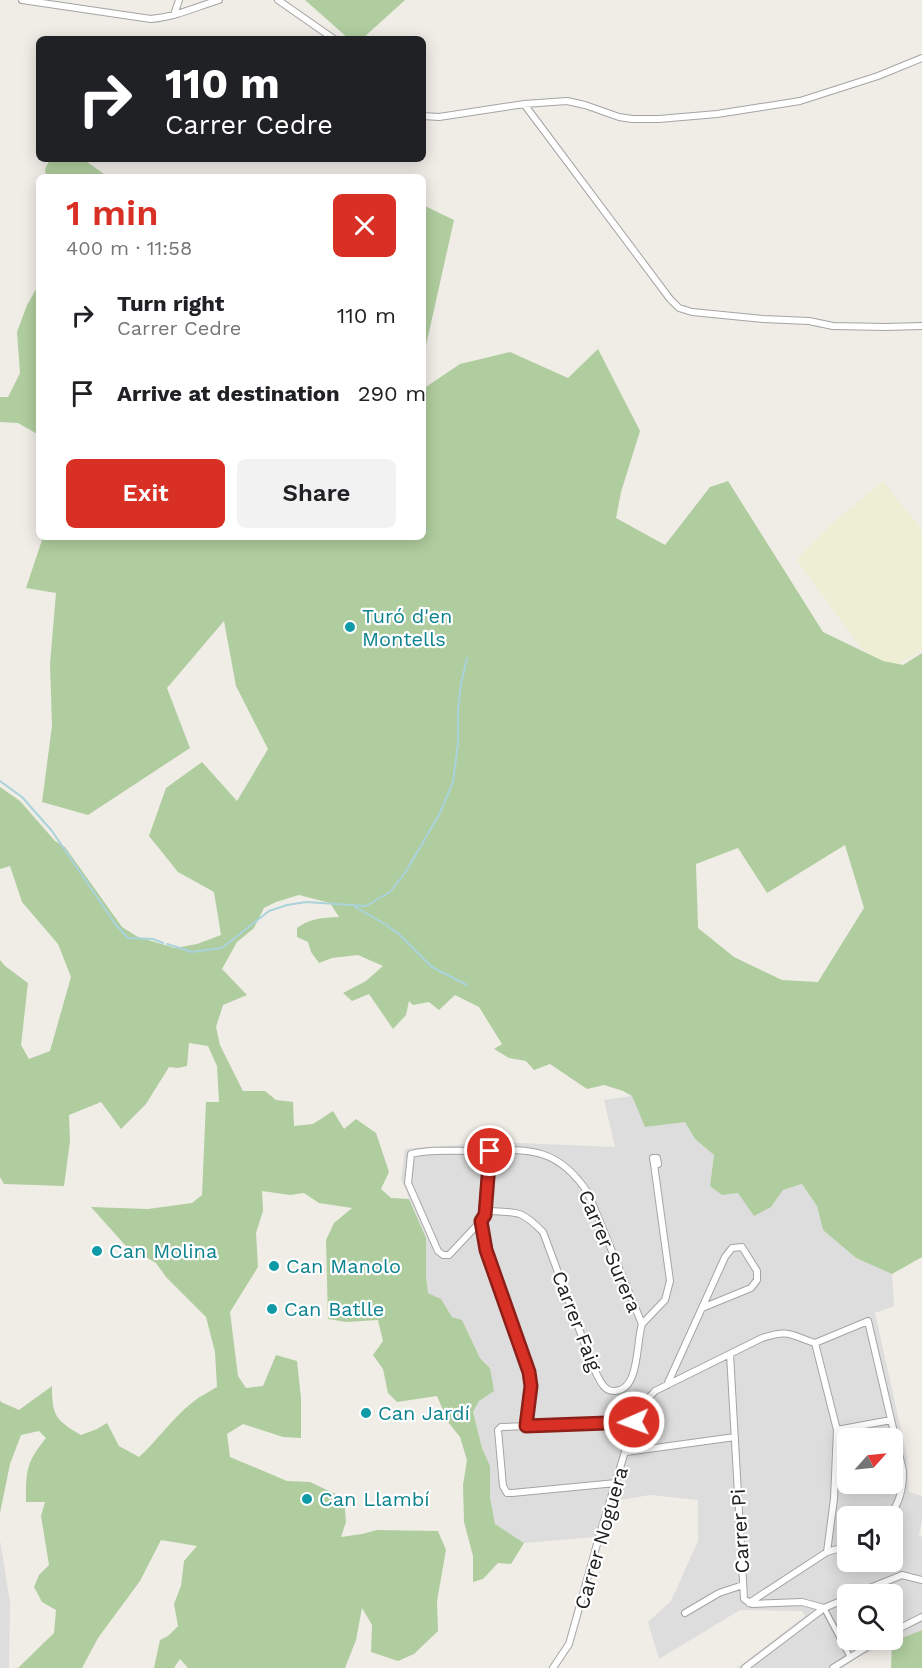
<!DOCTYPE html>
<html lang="en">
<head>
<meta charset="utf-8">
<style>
  body { margin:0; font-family:"Work Sans",sans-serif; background:#f2f2f2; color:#202124; height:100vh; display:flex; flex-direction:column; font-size:22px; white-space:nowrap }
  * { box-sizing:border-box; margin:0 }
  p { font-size:20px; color:#757577 }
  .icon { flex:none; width:33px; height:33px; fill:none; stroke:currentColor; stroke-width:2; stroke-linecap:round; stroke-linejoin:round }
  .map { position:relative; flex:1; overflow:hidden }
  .details { position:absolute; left:36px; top:174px; width:390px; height:366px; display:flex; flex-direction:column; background:#fff; border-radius:9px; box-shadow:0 3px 15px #0003 }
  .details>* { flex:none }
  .hud { position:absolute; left:36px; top:36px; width:390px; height:126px; border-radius:9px; box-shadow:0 3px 15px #0003; background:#202124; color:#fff; overflow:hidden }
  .needle { width:39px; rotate:63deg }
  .fabs { position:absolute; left:837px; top:1428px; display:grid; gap:12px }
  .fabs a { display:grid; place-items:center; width:66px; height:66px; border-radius:9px; background:#fff; box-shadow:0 3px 15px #0003; font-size:30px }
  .pin { position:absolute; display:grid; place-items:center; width:51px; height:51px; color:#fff; margin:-26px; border:3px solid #fff; border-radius:50%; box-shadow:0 2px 6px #0007 }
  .me { position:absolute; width:66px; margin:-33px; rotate:268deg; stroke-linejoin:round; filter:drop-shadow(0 0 4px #0008) }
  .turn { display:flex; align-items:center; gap:21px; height:126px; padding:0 30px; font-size:27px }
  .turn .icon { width:78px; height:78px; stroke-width:2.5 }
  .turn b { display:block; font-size:42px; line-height:51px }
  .round { display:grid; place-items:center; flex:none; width:63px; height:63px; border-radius:9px; background:#f2f2f2 }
  .head { display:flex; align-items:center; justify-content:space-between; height:102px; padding:0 30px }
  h1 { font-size:36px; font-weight:600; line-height:45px; color:#d93025 }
  .primary-button { display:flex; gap:12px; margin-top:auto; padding:12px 30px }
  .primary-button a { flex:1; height:69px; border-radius:9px; background:#d93025; color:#fff; font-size:24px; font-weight:600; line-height:69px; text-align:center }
  .primary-button a+a { background:#f2f2f2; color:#202124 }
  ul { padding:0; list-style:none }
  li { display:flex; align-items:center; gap:18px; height:78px; padding:0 30px }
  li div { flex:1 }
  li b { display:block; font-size:22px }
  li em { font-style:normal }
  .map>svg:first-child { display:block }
  .residential { fill:#dedddd; fill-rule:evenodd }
  .farmland { fill:#edeed4 }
  .forest { fill:#afcd9e; fill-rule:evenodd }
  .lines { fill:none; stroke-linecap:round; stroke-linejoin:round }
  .stream { stroke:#aad3db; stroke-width:2 }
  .pedestrian-casing { stroke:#a4a4a4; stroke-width:7 }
  .minor-casing { stroke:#a4a4a4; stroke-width:8 }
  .pedestrian { stroke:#fff; stroke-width:4.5 }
  .minor { stroke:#fff; stroke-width:6 }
  .route-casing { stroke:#8d1f18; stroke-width:15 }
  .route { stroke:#d93025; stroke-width:10 }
  .culture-dot { fill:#0f9aa8; stroke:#fff; stroke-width:2 }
  .labels { text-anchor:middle; stroke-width:4.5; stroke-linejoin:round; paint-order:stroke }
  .culture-label { font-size:20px; fill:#0d838f; stroke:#fff; text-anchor:start }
  .street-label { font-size:20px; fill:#202020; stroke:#fff }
</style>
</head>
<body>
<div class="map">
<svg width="922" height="1668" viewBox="0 0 922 1668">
  <rect width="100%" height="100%" fill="#f0ede7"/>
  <!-- residential -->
  <path class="residential" d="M632,1096L646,1127L685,1121L695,1139L714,1155L710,1186L738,1193L771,1207L783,1190L802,1184L817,1206L823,1230L856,1258L892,1274L894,1306L875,1313L907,1457L909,1492L922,1496V1519L919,1536L922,1537V1630L855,1658L843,1668H737L805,1616L802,1611L740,1610L659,1659L648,1622L671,1601L698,1541V1500L650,1495L620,1500L608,1536L524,1543L495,1524L490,1497V1466L482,1448L473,1412L479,1401L491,1368L480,1358L462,1320L452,1317L441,1299L428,1293L426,1275V1238L401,1179L405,1149L495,1142L615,1147L604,1100ZM848,1438H892V1484H848ZM848,1516H892V1562H848ZM848,1594H892V1640H848Z
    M0,1540L10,1602L9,1668H0Z"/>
  <!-- farmland -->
  <path class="farmland" d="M883,481L922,530V650L895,667L880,665L859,645L798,562L799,556L827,528Z"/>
  <!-- forest -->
  <path class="forest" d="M305,0H405L362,39H349Z
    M50,159H83L108,177H46L45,169Z
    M423,205L454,220L423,359Z
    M39,284V435L18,423L0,422V397H8L20,373L17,332L27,305Z
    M598,349L640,431L621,492L616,518L665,545L710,487L728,481L823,632L883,661L903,665L922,653V1257L892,1274L856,1258L823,1230L817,1206L802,1184L783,1190L771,1207L754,1216L738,1193L722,1195L710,1186L714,1155L695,1139L685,1122L645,1127L632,1096L623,1091L604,1085L587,1089L550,1064L534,1070L526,1061L509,1058L494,1049L502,1044L479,1007L455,995L439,1010L429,1002L413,1005L409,1001L406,1015L393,1029L369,994L352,1001L343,993L366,981L383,966L358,955L332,958L319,963L311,952L308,942L297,937V928C311,918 321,918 339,917L330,903L299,895L276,902L264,908L254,928L237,942L222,969L247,995L223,1005L216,1027L220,1045L243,1091H265L276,1100L293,1102L294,1126L313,1124L333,1111L344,1129L356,1119L376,1133L389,1172L381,1189L391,1198L409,1199L426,1238V1275L428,1293L441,1299L452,1317L462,1320L480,1358L490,1368L494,1391L479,1401L473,1412L482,1448L490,1466V1497L495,1524L524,1543L511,1564L498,1563L483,1579L473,1582V1556L464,1522L463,1485L467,1460L460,1437L448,1422L437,1396L397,1402L388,1393L383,1369L373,1355L383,1341L378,1320L346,1322L328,1319L326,1240L334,1223L352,1208L319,1203L304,1193L290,1195L262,1191L263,1211L256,1233L258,1267L230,1312L238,1376L246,1388L263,1386L276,1355L297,1361L301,1398V1438L283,1437L243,1424L227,1434L230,1457L287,1481L310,1482L344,1498L346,1522L341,1537L362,1534L377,1530L438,1531L446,1550L437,1601L438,1631L414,1654L398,1661L371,1652L372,1625L362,1608L356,1640L345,1668H188L180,1659L174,1668H154L160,1640L168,1636L178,1626L174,1604L181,1586L184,1561L197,1546L161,1540L140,1581L98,1638L82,1668H18L54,1633L56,1610L42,1602L34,1587L39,1575L49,1565L41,1516L45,1502H26C26,1470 26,1463 46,1438L39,1431L21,1435L10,1464L0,1513V1400L1,1402L19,1410L52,1386C52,1415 55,1420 81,1435L97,1429L107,1423L119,1446L139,1457C158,1440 172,1418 193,1402C200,1396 209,1392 217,1387L215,1352L206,1317L166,1277L156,1263L125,1245L91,1207L148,1209L192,1203L202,1195L206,1102H219L217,1066L208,1046L189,1043L187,1066L178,1068L169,1067L146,1104L121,1129L101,1102L69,1115L70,1141L64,1186L4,1184L0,1177V960L5,966L28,983L21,1045L29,1059L50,1051L71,977L58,944L22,902L10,866L0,869V787L20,801L55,841L65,847L122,927L138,937L175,948L197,944L221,935L214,892L178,872L149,836L166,788L202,762L237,801L268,749L236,686L224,621L167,688L190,748L88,815L42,802L52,726L50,664L56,593L26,588L43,537H423V389L460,364L510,352L568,378ZM845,845L864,908L818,982L782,980L734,957L698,928L696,864L738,848L767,893Z
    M922,1630V1668H891L892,1642Z"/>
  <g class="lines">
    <!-- stream -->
    <path class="stream" d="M0,781L22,797L52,831L116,925L128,938L153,939L163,943
      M355,907L385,924L400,935L432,967L467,985
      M167,944L192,952L222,948L269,911L287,905L306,902L366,906L390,892L405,873L439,815L453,782L458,744V711L461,684L467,658"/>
    <defs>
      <path id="pedestrian" d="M824,1608L850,1657"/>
      <path id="minor" d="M22,0L151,19C175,17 196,7 219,0
        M278,0L334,39
        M174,15L179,0
        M524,104L670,299L679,308L692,312L763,319L809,321L833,326L885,327L922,326
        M423,116L439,117L524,104L567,101L585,105L619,117L632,119H659L717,114L800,101L878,76L922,58
        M490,1151L485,1215L481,1221L486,1250L529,1372L531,1386L526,1426
        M485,1215L490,1211C519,1212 522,1211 543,1232L594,1369C599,1378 603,1392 615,1391C640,1390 636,1342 642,1324
        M481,1221L449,1255H443L438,1251L408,1183L411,1154C430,1149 452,1151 471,1151C524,1150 555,1143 588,1193L642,1324L665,1300L670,1281L654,1164H658L657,1158H653L654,1164
        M815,1343L837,1430L834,1499L827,1552
        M730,1354L744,1599L752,1604L802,1602L824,1608L848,1598
        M667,1385L725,1257L732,1248L742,1247L757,1271V1280L751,1288L702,1308
        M837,1430L891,1420
        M626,1452L735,1437
        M616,1483L512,1493H507L503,1486L498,1430L501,1427L634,1422
        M855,1594L902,1575L922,1580
        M749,1603L827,1552L848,1546
        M685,1613L719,1593L743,1585
        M892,1632L922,1617
        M553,1668L569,1644L599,1537L634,1422L644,1403L655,1391L667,1385L762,1338C790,1329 790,1335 815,1343L868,1321L903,1471C903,1489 900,1501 890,1516
        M745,1668L824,1608
        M833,1668L878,1640"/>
    </defs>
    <!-- pedestrian casing -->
    <use href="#pedestrian" class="pedestrian-casing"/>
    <!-- minor casing -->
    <use href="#minor" class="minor-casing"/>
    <!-- pedestrian -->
    <use href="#pedestrian" class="pedestrian"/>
    <!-- minor -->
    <use href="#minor" class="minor"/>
  </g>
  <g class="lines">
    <defs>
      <path id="route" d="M490,1151L485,1215L481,1221L486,1250L529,1372L531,1386L526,1426L634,1422"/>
    </defs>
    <!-- route casing -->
    <use href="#route" class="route-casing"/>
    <!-- route -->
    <use href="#route" class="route"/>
  </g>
  <!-- markers -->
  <g class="culture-dot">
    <circle cx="350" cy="627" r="6"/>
    <circle cx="97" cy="1251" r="6"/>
    <circle cx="274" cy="1266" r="6"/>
    <circle cx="272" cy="1309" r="6"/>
    <circle cx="366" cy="1413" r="6"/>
    <circle cx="307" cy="1499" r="6"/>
  </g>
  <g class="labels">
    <!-- culture labels -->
    <g class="culture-label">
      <text x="362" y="623">Turó d'en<tspan x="362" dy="23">Montells</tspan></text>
      <text x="109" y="1258">Can Molina</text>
      <text x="286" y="1273">Can Manolo</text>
      <text x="284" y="1316">Can Batlle</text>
      <text x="378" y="1420">Can Jardí</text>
      <text x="319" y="1506">Can Llambí</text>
    </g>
    <!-- street labels -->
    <g class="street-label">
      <text transform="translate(610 1251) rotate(67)" y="7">Carrer Surera</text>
      <text transform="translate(577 1321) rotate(69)" y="7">Carrer Faig</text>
      <text transform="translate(740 1531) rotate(-93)" y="7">Carrer Pi</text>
      <text transform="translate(601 1538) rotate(-74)" y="7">Carrer Noguera</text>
    </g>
  </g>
</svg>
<div class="fabs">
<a><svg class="needle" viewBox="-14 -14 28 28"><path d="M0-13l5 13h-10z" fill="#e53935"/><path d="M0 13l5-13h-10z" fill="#757577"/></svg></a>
<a><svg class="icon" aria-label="sound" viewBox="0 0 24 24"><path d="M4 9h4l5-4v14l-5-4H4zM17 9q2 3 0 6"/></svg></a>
<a><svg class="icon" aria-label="search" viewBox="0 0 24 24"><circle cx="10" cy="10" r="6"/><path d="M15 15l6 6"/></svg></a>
</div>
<div class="pin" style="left:490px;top:1151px;background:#d93025"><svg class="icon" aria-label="arrive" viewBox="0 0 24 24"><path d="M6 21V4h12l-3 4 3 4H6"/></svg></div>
<svg class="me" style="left:634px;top:1422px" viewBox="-20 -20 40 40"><circle r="17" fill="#d93025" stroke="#fff" stroke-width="3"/><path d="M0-11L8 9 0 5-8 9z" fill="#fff"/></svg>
<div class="hud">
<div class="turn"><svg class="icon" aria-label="right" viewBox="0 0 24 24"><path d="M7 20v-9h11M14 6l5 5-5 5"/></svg><div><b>110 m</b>Carrer Cedre</div></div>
</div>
<section class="details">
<div class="head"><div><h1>1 min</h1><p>400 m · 11:58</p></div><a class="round" style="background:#d93025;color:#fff"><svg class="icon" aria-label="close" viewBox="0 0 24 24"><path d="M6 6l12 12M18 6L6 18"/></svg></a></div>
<ul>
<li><svg class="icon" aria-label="right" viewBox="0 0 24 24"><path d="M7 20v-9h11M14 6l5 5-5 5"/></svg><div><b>Turn right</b><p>Carrer Cedre</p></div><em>110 m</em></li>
<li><svg class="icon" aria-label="arrive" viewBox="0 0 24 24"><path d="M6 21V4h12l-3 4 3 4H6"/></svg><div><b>Arrive at destination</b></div><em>290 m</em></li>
</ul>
<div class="primary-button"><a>Exit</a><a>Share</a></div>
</section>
</div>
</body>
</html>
